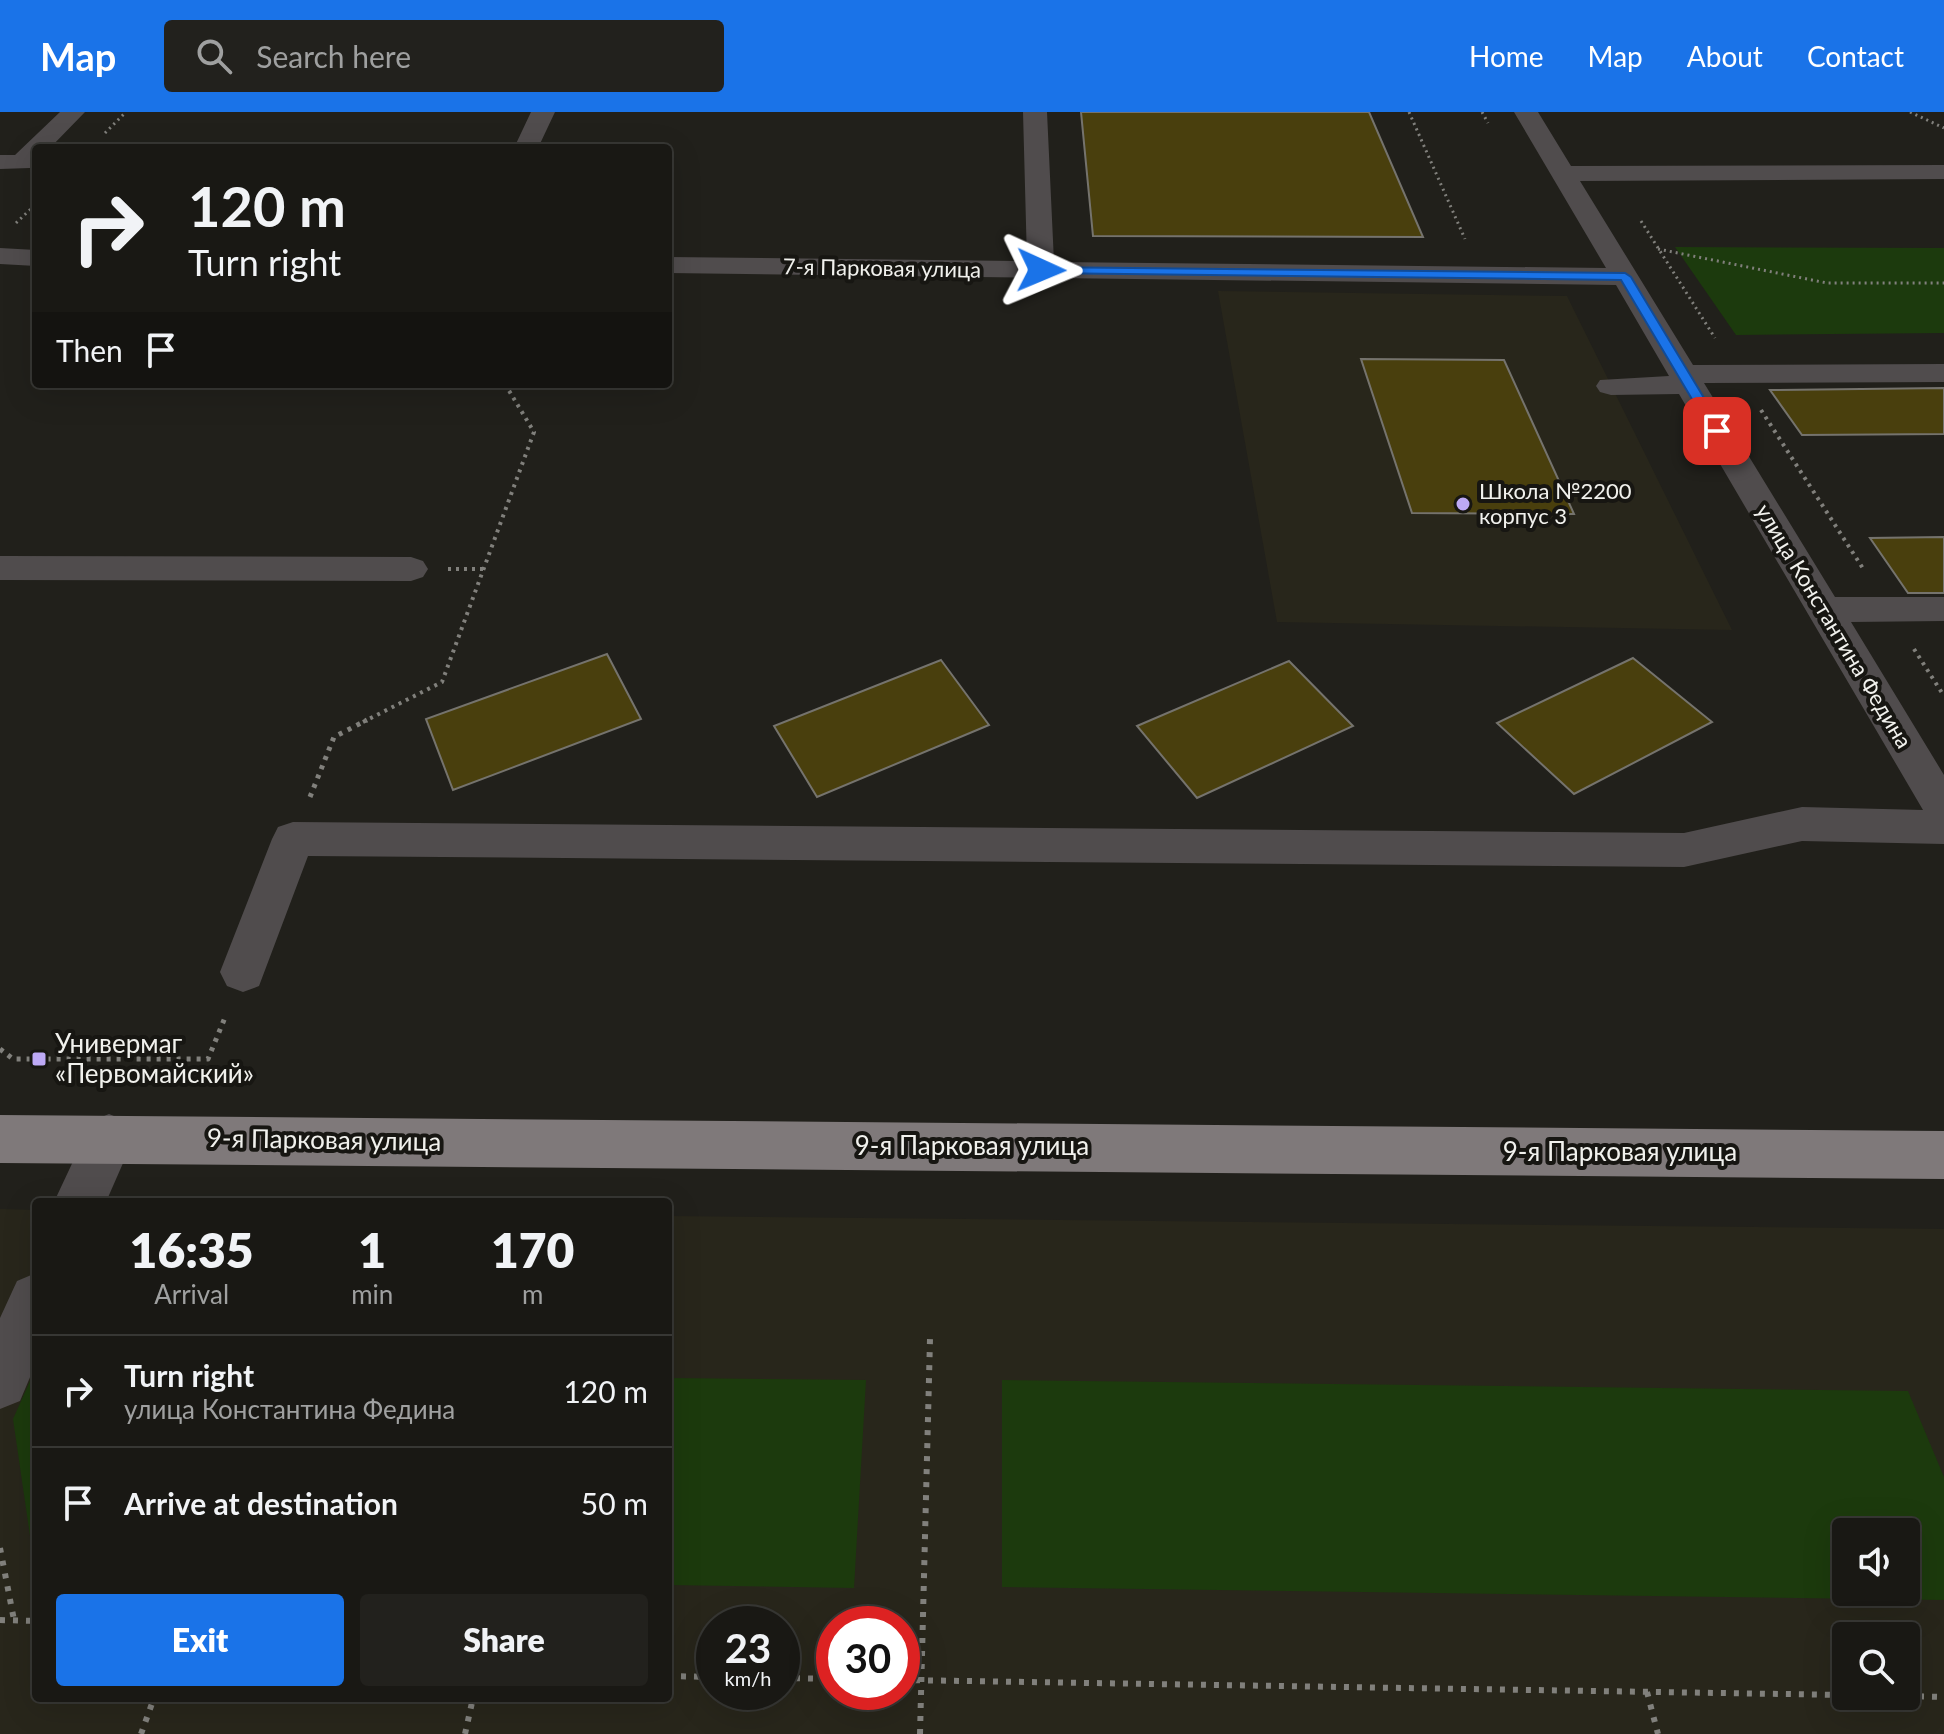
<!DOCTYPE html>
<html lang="en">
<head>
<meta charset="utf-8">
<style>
  body { margin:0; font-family:Lato,sans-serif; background:#22211d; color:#f1f3f6; height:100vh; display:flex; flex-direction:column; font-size:30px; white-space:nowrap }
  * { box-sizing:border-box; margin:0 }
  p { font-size:26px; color:#9fa0a0 }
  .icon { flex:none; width:44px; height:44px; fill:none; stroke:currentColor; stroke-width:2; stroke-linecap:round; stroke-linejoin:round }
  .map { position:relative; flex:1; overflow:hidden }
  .details { position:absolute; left:32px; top:1086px; width:640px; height:504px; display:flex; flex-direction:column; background:#191814; border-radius:8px; box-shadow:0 8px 32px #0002,0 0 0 2px #373734 }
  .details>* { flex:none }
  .top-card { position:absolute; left:32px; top:32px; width:640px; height:244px; border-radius:8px; box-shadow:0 8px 32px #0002,0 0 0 2px #373734; background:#191814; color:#f1f3f6; overflow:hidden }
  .tools { position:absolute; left:1832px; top:1406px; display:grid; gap:16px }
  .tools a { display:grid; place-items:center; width:88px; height:88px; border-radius:8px; background:#191814; box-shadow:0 8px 32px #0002,0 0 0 2px #373734; font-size:40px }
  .speed { position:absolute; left:696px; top:1494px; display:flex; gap:16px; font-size:40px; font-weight:700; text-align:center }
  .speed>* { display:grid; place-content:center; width:104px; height:104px; border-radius:50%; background:#191814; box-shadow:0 8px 32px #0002,0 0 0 2px #373734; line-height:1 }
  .speed small { font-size:20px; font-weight:400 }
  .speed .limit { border:12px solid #d22; background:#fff; color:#111 }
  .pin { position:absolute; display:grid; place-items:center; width:68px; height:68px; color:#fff; margin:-34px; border-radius:16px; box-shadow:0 4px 12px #0006 }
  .me { position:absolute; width:88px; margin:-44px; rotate:91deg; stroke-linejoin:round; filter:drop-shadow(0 0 6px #0008) }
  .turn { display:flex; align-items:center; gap:28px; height:168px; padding:0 24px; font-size:36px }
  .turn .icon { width:104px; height:104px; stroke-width:2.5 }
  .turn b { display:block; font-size:56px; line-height:68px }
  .then { display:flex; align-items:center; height:76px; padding:0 24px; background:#0003; gap:16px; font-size:30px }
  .eta { display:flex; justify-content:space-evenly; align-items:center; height:136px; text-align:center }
  .eta b { font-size:48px; font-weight:800; line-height:56px }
  .button { display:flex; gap:16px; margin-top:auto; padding:16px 24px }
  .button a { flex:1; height:92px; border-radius:8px; background:#1a73e8; color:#fff; font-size:32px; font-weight:800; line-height:92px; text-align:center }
  .button a+a { background:#22211d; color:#f1f3f6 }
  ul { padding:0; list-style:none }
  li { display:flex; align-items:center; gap:24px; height:112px; padding:0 24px; border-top:2px solid #373734 }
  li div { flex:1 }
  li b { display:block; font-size:30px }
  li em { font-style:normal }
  header { display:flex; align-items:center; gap:48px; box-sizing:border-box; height:112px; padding:0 40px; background:#1a73e8; color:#fff }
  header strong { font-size:38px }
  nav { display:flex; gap:44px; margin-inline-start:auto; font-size:28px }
  .search { width:560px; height:72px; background:#22211d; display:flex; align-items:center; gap:20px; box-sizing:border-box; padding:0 28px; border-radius:8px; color:#9fa0a0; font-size:30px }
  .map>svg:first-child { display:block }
  .built { fill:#28261b; fill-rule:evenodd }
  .green { fill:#1c3a0d; fill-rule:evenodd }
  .building { fill:#493f0d; stroke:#75736d; stroke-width:2 }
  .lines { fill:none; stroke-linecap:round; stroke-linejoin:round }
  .path-far3 { stroke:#81807c; stroke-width:3; stroke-dasharray:2 4; stroke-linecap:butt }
  .path-far2 { stroke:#81807c; stroke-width:4; stroke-dasharray:3 5; stroke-linecap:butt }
  .path-far1 { stroke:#81807c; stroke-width:5; stroke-dasharray:4 6; stroke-linecap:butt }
  .path { stroke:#81807c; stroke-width:6; stroke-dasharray:5 8; stroke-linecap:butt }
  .minor { fill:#504c4d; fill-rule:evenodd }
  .major { fill:#7f797a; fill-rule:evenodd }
  .route { fill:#1a73e8; stroke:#114b97; stroke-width:2 }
  .poi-dot { fill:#bda9f5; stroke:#171612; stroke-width:3 }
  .labels { text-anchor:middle; stroke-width:8; stroke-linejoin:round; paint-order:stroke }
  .far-street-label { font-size:22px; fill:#f1f1ed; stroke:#171612 }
  .far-poi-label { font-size:22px; fill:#f1f1ed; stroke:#171612; text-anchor:start }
  .poi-label { font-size:26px; fill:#f1f1ed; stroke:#171612; text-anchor:start }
  .street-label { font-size:26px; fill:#f1f1ed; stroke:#171612 }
</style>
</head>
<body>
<header>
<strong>Map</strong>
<div class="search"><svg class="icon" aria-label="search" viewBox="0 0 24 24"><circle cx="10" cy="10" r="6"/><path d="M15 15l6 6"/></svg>Search here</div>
<nav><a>Home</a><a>Map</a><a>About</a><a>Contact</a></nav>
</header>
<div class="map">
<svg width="1944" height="1622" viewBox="0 0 1944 1622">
  <rect width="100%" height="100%" fill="#21201b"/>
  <!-- built -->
  <path class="built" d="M1218,179L1567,184L1732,518L1277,510Z
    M0,1097L36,1098V1586H668V1104L1944,1117V1622H0ZM1846,1420H1906V1480H1846ZM714,1512H782V1580H714ZM834,1512H902V1580H834ZM1846,1524H1906V1584H1846Z"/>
  <!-- green -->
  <path class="green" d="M1675,135L1944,136V221L1736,223Z
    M35,1258H36V1465L13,1307Z
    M668,1266L866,1268L854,1476L668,1473Z
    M1002,1268L1908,1279L1944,1365V1488L1002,1475ZM1846,1420H1906V1480H1846Z"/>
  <!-- building -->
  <path class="building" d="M1081,0H1369L1423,125L1093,124Z
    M1361,247L1504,248L1574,402L1412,401Z
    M1944,276V322L1802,323L1770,278Z
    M1944,425V481H1908L1870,426Z
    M607,542L641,607L453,678L426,607Z
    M1633,546L1712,610L1574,682L1497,611Z
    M941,548L989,613L817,685L774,614Z
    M1289,549L1353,614L1197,686L1137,614Z"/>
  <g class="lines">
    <!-- path-far3 -->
    <path class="path-far3" d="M1409,0L1465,127
      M1482,0L1488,11
      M1910,0L1944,16
      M105,21L126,0
      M1641,109L1715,226
      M16,111L36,92
      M1658,137L1827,171H1944"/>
    <!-- path-far2 -->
    <path class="path-far2" d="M1761,298L1864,458
      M448,457H483
      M1914,537L1944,584
      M363,610L442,570L534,320L505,272"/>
    <!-- path-far1 -->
    <path class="path-far1" d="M310,685L334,625L367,608
      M0,937L13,947H208L226,903"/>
    <!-- path -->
    <path class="path" d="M0,1436L14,1508
      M0,1508L36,1509
      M668,1564L714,1565
      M782,1566L834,1567
      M902,1568L1846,1583
      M1647,1580L1658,1622
      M1906,1584L1944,1585
      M141,1622L154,1586
      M465,1622L473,1586
      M920,1622L930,1227"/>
    <!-- minor -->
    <path class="minor" d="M60,0H85L50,36H36V50L30,56L0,57V43H15Z
      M531,0H555L538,36H514Z
      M1023,0H1047L1054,150L1606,156L1514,0H1538L1571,54L1944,53V67L1580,69L1693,253L1944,252V270L1704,271L1835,485H1944V509L1851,510L1944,663V732L1802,729L1684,755L308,744L259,874L243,880L227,874L220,860L272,727L278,715L293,710L1684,721L1802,695L1923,698L1679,282L1611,283L1600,280L1596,274L1600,268L1669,264L1616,173L668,161V145L1027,149Z
      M0,136L36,138V154L0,152Z
      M0,444L411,445L423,449L428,457L423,465L411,469L0,468Z
      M109,1002L126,1009L134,1026L106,1090H54L92,1009Z
      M36,1161V1251L20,1289L0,1297V1206L17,1169Z"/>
    <!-- major -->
    <path class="major" d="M0,1003L1944,1019V1067L0,1051Z"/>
  </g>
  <!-- route -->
  <path class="route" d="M1037,155L1625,161L1631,165L1724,319L1717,323L1711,319L1621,168L1041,161L1036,158Z"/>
  <!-- markers -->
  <g class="poi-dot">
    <circle cx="1463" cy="392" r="8"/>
    <rect x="31" y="939" width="16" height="16" rx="4"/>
  </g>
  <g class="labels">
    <!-- far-street labels -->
    <g class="far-street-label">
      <text transform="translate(882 156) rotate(1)" y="8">7-я Парковая улица</text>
      <text transform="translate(1834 514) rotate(59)" y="8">улица Константина Федина</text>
    </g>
    <!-- far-poi labels -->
    <g class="far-poi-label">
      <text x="1479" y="387">Школа №2200<tspan x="1479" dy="25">корпус 3</tspan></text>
    </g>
    <!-- poi labels -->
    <g class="poi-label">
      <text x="55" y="941">Универмаг<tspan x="55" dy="30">«Первомайский»</tspan></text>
    </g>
    <!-- street labels -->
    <g class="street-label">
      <text transform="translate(324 1028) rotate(1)" y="9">9-я Парковая улица</text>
      <text x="972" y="1043">9-я Парковая улица</text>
      <text x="1620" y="1049">9-я Парковая улица</text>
    </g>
  </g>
</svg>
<div class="tools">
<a><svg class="icon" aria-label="sound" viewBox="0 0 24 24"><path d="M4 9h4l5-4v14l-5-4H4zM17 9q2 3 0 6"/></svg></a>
<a><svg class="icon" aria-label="search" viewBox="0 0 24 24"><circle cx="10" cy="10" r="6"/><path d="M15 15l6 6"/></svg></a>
</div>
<div class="speed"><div>23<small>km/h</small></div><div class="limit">30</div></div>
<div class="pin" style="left:1717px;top:319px;background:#d93025"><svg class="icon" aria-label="arrive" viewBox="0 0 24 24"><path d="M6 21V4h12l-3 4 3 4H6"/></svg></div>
<svg class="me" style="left:1041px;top:158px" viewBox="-20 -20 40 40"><path d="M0-17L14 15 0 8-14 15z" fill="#1a73e8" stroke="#fff" stroke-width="4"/></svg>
<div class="top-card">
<div class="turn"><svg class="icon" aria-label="right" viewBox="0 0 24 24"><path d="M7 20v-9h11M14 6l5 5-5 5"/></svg><div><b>120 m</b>Turn right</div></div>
<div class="then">Then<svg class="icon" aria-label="arrive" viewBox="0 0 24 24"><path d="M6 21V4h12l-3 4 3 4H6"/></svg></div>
</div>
<section class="details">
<div class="eta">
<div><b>16:35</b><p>Arrival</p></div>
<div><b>1</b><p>min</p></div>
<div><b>170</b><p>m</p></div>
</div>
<ul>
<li><svg class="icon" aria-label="right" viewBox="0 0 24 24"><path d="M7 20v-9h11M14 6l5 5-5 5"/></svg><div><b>Turn right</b><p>улица Константина Федина</p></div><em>120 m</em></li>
<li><svg class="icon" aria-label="arrive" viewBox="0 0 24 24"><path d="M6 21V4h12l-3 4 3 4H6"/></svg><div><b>Arrive at destination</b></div><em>50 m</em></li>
</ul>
<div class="button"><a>Exit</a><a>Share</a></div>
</section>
</div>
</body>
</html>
